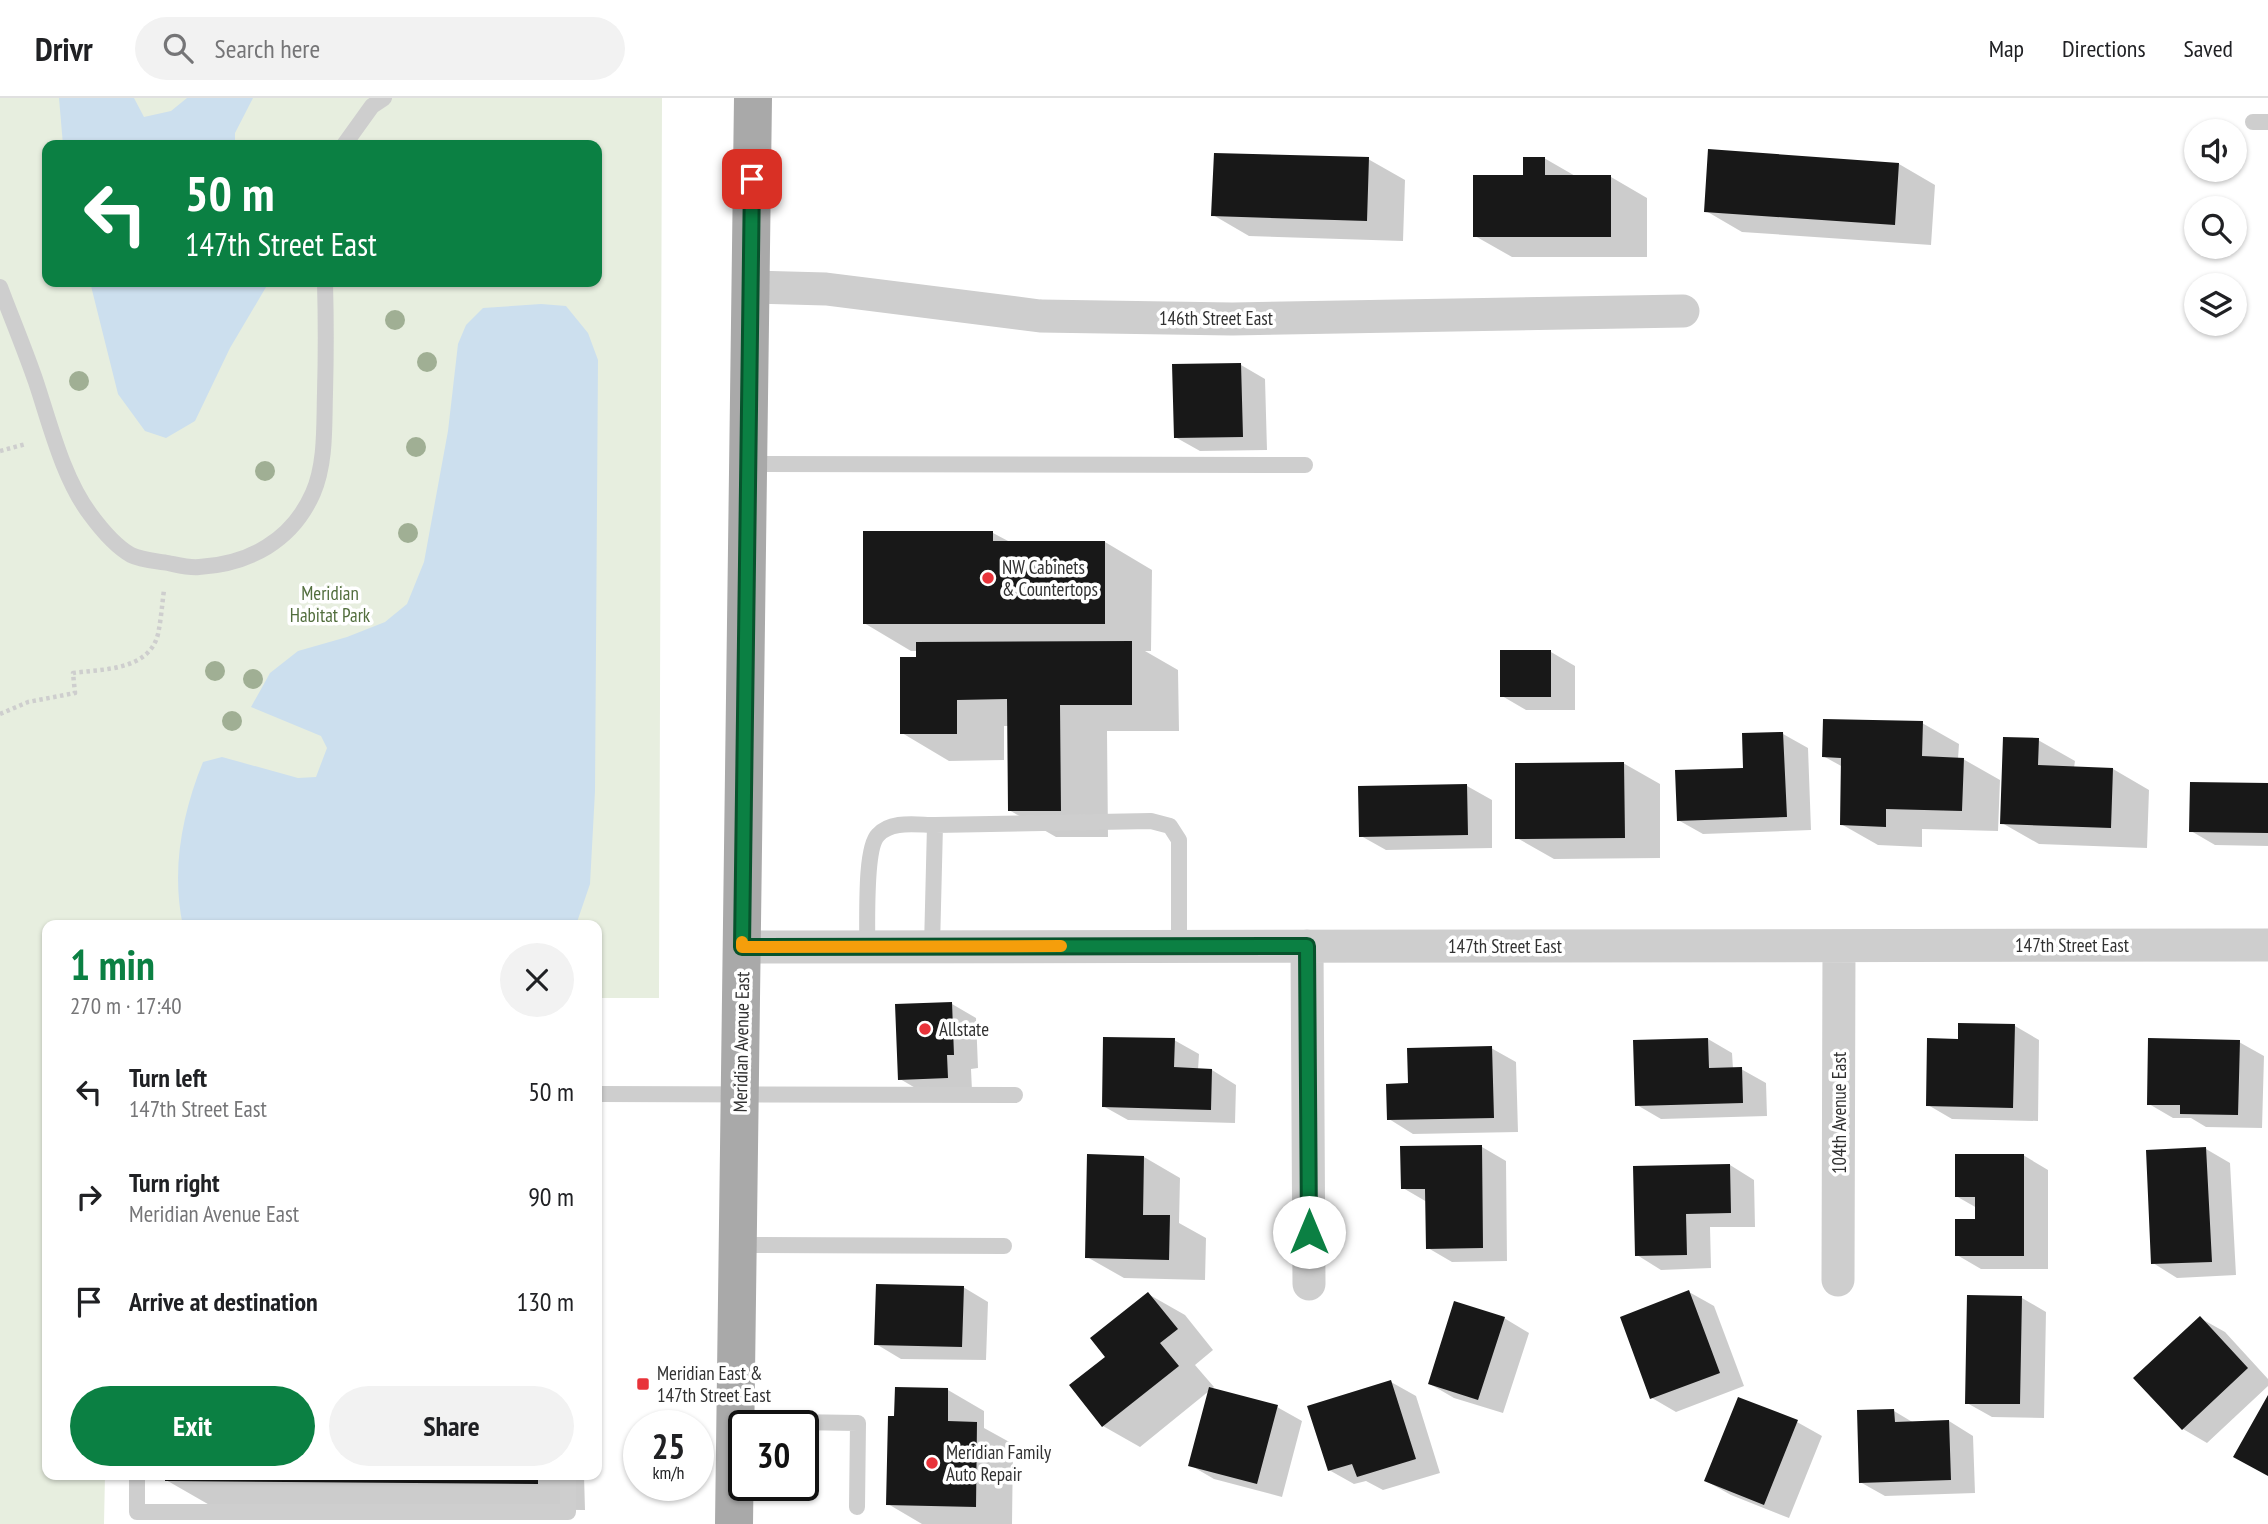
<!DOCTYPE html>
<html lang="en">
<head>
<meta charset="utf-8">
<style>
  body { margin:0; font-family:"PT Sans Narrow",sans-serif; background:#f2f2f2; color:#202124; height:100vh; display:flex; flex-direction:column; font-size:26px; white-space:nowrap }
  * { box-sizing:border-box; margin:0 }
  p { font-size:23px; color:#757577 }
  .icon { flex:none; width:38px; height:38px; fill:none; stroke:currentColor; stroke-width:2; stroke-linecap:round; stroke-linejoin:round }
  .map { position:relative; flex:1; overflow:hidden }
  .sheet { position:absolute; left:42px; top:822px; width:560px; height:560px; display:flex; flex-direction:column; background:#fff; border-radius:14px; box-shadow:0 2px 5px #0004 }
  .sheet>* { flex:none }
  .top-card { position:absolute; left:42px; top:42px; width:560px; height:147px; border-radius:14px; box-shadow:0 2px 5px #0004; background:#0b8043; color:#fff; overflow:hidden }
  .fabs { position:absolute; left:2184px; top:21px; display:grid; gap:14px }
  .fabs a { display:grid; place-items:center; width:63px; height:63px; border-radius:50%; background:#fff; box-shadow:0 2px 5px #0004; font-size:35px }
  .speed { position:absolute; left:623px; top:1312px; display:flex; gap:14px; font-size:35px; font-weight:700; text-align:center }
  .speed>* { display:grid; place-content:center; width:91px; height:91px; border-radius:50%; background:#fff; box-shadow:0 2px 5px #0004; line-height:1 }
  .speed small { font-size:18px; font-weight:400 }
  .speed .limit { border:4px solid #111; border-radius:10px; background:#fff; color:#111 }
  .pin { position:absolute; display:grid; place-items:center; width:60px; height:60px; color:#fff; margin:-30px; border-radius:14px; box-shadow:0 4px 10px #0006 }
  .me { position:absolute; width:77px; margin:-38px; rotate:0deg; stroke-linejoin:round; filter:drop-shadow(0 0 5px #0008) }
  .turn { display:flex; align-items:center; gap:24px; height:147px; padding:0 28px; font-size:32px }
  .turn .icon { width:91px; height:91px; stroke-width:2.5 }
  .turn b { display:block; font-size:49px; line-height:60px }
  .round { display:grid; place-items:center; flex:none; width:74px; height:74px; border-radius:37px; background:#f2f2f2 }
  .head { display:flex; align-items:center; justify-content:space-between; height:119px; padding:0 28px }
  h1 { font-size:42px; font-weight:700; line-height:52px; color:#0b8043 }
  .action { display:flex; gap:14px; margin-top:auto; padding:14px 28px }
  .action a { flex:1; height:80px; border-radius:42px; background:#0b8043; color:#fff; font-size:28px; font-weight:700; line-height:80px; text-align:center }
  .action a+a { background:#f2f2f2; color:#202124 }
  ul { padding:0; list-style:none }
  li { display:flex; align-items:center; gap:21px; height:105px; padding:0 28px }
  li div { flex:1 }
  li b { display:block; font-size:26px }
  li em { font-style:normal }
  header { display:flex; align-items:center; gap:42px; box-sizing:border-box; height:98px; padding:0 35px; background:#fff; border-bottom:2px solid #e0e0e0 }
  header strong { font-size:33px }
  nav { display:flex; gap:38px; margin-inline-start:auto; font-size:24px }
  .search { width:490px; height:63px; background:#f2f2f2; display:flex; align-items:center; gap:18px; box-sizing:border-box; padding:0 24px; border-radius:38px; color:#757577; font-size:26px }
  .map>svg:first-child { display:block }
  .green { fill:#e7eedf; fill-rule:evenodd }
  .water { fill:#ccdfee }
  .shadow { fill:#0003 }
  .building { fill:#181818 }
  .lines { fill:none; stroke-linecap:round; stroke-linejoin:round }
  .path { stroke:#cecece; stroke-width:4.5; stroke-dasharray:3.5 3.5; stroke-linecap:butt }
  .lane { stroke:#cecece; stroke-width:16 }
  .street { stroke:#cecece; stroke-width:33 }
  .primary { stroke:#a9a9a9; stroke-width:38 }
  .tree { fill:#a0af94 }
  .route-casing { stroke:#07532c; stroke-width:18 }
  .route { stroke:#0b8043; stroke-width:12 }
  .slow { stroke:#f59e0b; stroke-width:12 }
  .poi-dot { fill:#e8333a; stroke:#fff; stroke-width:2.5 }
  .labels { text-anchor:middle; stroke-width:7; stroke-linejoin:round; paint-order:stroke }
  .street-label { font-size:19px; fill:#313131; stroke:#fff }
  .poi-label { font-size:19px; fill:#313131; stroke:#fff; text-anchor:start }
  .park-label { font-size:19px; fill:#526e3d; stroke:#fff }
</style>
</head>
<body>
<header>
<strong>Drivr</strong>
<div class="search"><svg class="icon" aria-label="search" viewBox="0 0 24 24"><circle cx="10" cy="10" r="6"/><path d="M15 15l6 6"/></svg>Search here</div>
<nav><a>Map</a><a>Directions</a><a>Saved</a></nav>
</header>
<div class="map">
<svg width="2268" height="1426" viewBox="0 0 2268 1426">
  <rect width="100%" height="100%" fill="#fff"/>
  <!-- green -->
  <path class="green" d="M0,0H662L659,900H597V828H47V1377H105L104,1426H0ZM47,47H597V184H47Z"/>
  <!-- water -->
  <path class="water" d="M59,0H134L144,19L171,13L187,0H253L235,35V47H63Z
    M90,184H269L230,250L195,323L166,340L145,333L118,296Z
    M541,206L566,208L588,235L598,262L595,693L590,786L576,827L183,828C171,772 182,716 203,664L222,659L298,680L316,679L327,650L321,638L251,609L270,575L298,553L347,539L385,524L407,506L424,464L448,333L458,246L466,227L483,210Z"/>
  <!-- shadow -->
  <path class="shadow" d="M1544,60L1577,79H1611L1647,100V159H1512L1475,138L1525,78Z
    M1368,61L1405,82L1403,143L1249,138L1213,117Z
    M1899,66L1935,87L1931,147L1742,134L1706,113Z
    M1241,267L1265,281L1267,352L1200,353L1175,339Z
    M993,435L1010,444H1105L1152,472L1151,553H1145L1178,572L1179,633H1107L1108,739H1056L1009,712V628H1004V662L949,663L902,635L917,553H911L864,525Z
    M1551,554L1575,568V612H1526L1502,598Z
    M1922,625L1959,646L1958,661H1963L2000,682L1998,733L1922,731V749L1878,747L1841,726L1843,669L1823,658Z
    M1783,636L1808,650L1811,732L1703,736L1678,722L1745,672Z
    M2038,642L2075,663L2074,670L2113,671L2149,692L2147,750L2039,746L2002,725Z
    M1623,665L1660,686V760L1554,761L1517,740Z
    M2268,687V748L2215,747L2191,733Z
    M1467,688L1492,702V750L1386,752L1361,738Z
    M952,906L976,920L978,970L971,971L972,993L924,995L900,981Z
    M2015,928L2039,942L2038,1023L1952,1021L1928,1007L1959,943Z
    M1708,941L1732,955L1733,971H1741L1766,985L1767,1018L1661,1021L1637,1007Z
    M1174,942L1199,956L1198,972H1212L1236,987L1235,1025L1128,1022L1103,1008Z
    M2239,944L2264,958L2262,1030L2206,1029L2191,1020H2173L2149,1006Z
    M1491,950L1516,964L1518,1034L1413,1036L1389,1021L1410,987Z
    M1482,1049L1506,1063L1507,1163L1452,1164L1428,1150L1427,1104L1403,1090Z
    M2206,1051L2230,1065L2236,1177L2177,1180L2153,1165Z
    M2023,1057L2048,1072V1171H1981L1957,1157L1977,1123V1110L1956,1098Z
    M1144,1059L1180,1080L1179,1125L1206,1140L1205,1182L1124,1180L1087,1159Z
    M1730,1067L1754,1082L1755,1129H1710L1711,1170L1661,1172L1637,1157Z
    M963,1189L988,1204L986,1262L901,1261L876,1246Z
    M1689,1194L1714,1208L1744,1288L1676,1314L1652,1300Z
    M1148,1196L1185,1217L1213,1252L1195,1267L1214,1289L1211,1292L1277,1309L1302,1323L1282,1399L1214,1381L1190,1367L1209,1293L1140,1349L1103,1328L1108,1259Z
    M2022,1200L2046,1214L2044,1320L1992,1319L1967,1305Z
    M1504,1220L1529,1235L1503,1315L1454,1300L1430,1286Z
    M2200,1220L2225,1234L2268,1281V1288L2207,1345L2183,1331Z
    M1391,1284L1416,1298L1440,1375L1383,1392L1366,1383L1354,1386L1329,1372Z
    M948,1292L984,1313V1330L1013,1346L1012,1426H922L888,1406L896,1319Z
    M1894,1313L1914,1325L1949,1323L1973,1338L1975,1395L1885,1398L1860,1384Z
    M1797,1324L1822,1338L1789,1420L1731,1397L1706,1383Z
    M166,1377H584L585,1412L213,1409L166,1382Z"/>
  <!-- building -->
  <path class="building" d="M1708,51L1899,65L1895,127L1704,114Z
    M1214,55L1369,59L1367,123L1211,118Z
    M1523,59H1545V77H1611V139H1473V77H1523Z
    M1241,265L1243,339L1174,340L1172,266Z
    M863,433H993V443H1105V526H863Z
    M1132,543V607H1060L1061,713H1008L1007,601L957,602V636H900V559H916V544Z
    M1500,552H1551V599H1500Z
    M1823,621L1923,623L1922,658L1964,660L1962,713L1886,711V729L1840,727L1841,660L1822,659Z
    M1783,634L1787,719L1677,723L1675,672L1743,670L1742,635Z
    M2003,639L2039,640L2038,667L2113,670L2111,730L2000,726Z
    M1624,664L1625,740L1515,741V665Z
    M2190,684L2268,685V735L2189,734Z
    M1467,686L1468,737L1359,739L1358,688Z
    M952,904L954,957H947L948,980L898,982L895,906Z
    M1958,925L2015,926L2013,1010L1926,1008L1927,940L1958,941Z
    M1103,939L1175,940L1174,969L1212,971L1211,1012L1102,1009Z
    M1708,940L1709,970L1742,969L1743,1005L1635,1008L1633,942Z
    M2148,940L2240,942L2238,1017L2180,1016V1007H2147Z
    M1492,948L1494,1020L1387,1022L1386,986L1408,985L1407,950Z
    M1482,1047L1483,1150L1426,1151L1425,1091H1401L1400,1048Z
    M2206,1049L2212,1164L2151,1166L2146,1052Z
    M1087,1056L1144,1058L1143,1117H1170L1169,1162L1085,1160Z
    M1955,1056H2024V1158H1955V1121H1975V1099H1955Z
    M1730,1066L1731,1115L1686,1116L1687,1157L1635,1158L1633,1068Z
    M876,1186L964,1188L962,1249L874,1247Z
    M1689,1192L1720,1275L1650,1301L1620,1219Z
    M1148,1194L1178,1231L1160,1245L1179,1268L1102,1329L1069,1287L1105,1259L1090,1240Z
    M1967,1197L2022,1198L2020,1306H1965Z
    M1454,1203L1505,1219L1478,1302L1428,1286Z
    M2200,1218L2248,1270L2182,1332L2133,1280Z
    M1391,1282L1416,1361L1357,1379L1352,1366L1328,1373L1307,1308Z
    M895,1289L948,1290V1323L977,1324L976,1409L886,1407L888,1318H894Z
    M1209,1289L1278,1307L1257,1386L1188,1368Z
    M2268,1297V1378L2233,1359Z
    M1738,1299L1798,1322L1764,1407L1704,1383Z
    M1894,1311L1895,1324L1949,1322L1951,1382L1859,1385L1857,1312Z
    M165,1377H538V1386L165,1383Z"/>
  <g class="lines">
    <!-- path -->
    <path class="path" d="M0,353L26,346
      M0,616L28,604L75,595L73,575C102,571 149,573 158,536C161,522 162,507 164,492"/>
    <!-- lane -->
    <path class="lane" d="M2253,24H2268
      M344,47L372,8L384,0
      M0,189C12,221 25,252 36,284C50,326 63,380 90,416C101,431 115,448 131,457C141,462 157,463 168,465C178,467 189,470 199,469C249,466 292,443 313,395C326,365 324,328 325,295C326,258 326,221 325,184
      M748,366L1305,367
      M867,849C868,826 864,751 878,737C891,722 917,727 935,727
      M932,849L935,727L1151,723L1170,728L1179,742V848
      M597,996L1015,997
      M738,1147L1004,1148
      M735,1323L858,1325L857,1409
      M137,1377V1414H568V1377"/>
    <!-- street -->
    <path class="street" d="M750,189L826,191L1040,218L1232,221L1683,213
      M1307,848L1309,1186
      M742,849L2268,847
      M1838,1182L1839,848"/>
    <!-- primary -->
    <path class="primary" d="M734,1426L753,0"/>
  </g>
  <!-- trees -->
  <g class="tree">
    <circle cx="395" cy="222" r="10"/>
    <circle cx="427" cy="264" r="10"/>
    <circle cx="79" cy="283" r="10"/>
    <circle cx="416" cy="349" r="10"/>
    <circle cx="265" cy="373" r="10"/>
    <circle cx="408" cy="435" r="10"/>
    <circle cx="215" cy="573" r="10"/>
    <circle cx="253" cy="581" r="10"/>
    <circle cx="232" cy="623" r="10"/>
  </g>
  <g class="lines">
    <defs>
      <path id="route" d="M752,81L742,849L1307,848L1309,1134"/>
    </defs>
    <!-- route casing -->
    <use href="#route" class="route-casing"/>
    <!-- route -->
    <use href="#route" class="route"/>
    <!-- slow -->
    <path class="slow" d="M742,844V849L1061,848"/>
  </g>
  <!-- markers -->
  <g class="poi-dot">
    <circle cx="988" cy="480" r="7"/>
    <circle cx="925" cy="931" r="7"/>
    <rect x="636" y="1279" width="14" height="14" rx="3.5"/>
    <circle cx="932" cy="1365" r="7"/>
  </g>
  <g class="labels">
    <!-- street labels -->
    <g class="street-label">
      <text x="1216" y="227">146th Street East</text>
      <text x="2072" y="854">147th Street East</text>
      <text x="1505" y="855">147th Street East</text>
      <text transform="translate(741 944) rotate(-89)" y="7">Meridian Avenue East</text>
      <text transform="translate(1839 1015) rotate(-90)" y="7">104th Avenue East</text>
    </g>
    <!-- poi labels -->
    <g class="poi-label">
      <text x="1002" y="476">NW Cabinets<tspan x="1002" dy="22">&amp; Countertops</tspan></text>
      <text x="939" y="938">Allstate</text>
      <text x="657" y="1282">Meridian East &amp;<tspan x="657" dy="22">147th Street East</tspan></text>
      <text x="946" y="1361">Meridian Family<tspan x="946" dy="22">Auto Repair</tspan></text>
    </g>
    <!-- park labels -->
    <g class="park-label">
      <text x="330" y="502">Meridian<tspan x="330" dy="22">Habitat Park</tspan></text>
    </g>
  </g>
</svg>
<div class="fabs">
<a><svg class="icon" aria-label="sound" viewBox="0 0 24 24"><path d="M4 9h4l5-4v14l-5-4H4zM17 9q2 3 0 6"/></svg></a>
<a><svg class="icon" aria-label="search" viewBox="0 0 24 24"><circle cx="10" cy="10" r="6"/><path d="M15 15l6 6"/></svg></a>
<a><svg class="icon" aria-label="layers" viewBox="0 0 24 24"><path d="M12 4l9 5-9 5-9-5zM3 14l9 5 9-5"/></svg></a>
</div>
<div class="speed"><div>25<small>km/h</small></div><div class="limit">30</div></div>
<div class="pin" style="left:752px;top:81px;background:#d93025"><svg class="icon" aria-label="arrive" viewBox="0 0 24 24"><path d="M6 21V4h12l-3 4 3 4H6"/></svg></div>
<svg class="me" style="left:1309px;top:1134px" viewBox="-20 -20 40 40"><circle r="19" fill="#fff"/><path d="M0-13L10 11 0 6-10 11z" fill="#0b8043"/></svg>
<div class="top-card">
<div class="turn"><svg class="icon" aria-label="left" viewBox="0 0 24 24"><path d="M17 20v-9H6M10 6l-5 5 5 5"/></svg><div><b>50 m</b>147th Street East</div></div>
</div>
<section class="sheet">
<div class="head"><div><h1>1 min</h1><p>270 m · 17:40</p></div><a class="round"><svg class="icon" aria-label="close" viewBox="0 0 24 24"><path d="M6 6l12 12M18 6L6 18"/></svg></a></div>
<ul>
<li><svg class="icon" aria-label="left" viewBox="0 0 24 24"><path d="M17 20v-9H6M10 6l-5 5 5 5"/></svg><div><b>Turn left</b><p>147th Street East</p></div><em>50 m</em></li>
<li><svg class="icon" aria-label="right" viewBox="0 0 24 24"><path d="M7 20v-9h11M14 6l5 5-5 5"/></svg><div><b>Turn right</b><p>Meridian Avenue East</p></div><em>90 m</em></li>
<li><svg class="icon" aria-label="arrive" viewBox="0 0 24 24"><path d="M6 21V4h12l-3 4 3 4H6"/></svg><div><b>Arrive at destination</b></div><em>130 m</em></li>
</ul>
<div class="action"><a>Exit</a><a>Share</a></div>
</section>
</div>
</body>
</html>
